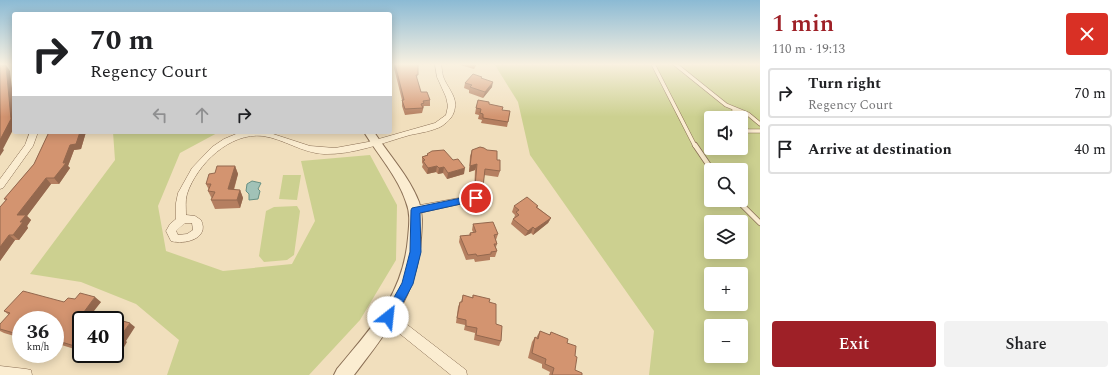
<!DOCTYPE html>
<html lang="en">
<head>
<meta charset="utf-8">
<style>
  body { margin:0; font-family:Spectral,serif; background:#f2f2f2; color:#202124; height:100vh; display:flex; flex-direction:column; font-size:15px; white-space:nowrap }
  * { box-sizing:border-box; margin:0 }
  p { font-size:13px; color:#757577 }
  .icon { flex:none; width:22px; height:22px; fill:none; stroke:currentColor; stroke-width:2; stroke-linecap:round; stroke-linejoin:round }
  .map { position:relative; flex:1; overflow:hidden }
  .panel { display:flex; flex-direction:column; background:#fff; width:360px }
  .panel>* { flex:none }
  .banner { position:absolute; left:12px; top:12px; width:380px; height:122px; border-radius:4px; box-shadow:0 2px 10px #0003; background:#fff; color:#202124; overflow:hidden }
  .buttons { position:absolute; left:704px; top:111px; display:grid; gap:8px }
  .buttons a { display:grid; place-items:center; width:44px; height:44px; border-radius:4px; background:#fff; box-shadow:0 2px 10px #0003; font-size:20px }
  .speed { position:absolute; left:12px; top:311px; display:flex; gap:8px; font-size:20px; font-weight:700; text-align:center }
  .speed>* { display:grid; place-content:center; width:52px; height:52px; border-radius:50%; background:#fff; box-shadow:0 2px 10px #0003; line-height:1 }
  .speed small { font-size:10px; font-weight:400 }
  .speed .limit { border:2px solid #111; border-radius:6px; background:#fff; color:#111 }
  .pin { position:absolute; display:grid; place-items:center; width:34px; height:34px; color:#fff; margin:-17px; border:2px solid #fff; border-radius:50%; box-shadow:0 1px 4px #0007 }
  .me { position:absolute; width:44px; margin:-22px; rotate:29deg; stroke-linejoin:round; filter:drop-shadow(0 0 3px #0008) }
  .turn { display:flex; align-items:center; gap:14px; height:84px; padding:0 12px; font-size:18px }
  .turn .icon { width:52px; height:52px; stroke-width:2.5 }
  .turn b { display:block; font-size:28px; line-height:34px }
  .lanes { display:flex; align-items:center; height:38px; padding:0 12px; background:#0003; justify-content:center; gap:20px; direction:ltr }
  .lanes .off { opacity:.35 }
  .round { display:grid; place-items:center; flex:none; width:42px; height:42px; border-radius:4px; background:#f2f2f2 }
  .summary { display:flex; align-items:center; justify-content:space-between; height:68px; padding:0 12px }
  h1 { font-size:24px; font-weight:600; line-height:30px; color:#9e2027 }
  .button { display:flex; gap:8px; margin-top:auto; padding:8px 12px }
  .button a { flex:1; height:46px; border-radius:4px; background:#9e2027; color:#fff; font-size:16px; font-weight:600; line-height:46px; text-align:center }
  .button a+a { background:#f2f2f2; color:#202124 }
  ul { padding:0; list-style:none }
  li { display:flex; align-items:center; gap:12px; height:50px; margin:0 8px 6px; padding:0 4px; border:2px solid #e0e0e0; border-radius:4px }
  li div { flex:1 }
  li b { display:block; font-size:15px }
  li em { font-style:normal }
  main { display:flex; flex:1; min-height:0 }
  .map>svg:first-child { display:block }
  .green { fill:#ccd090; fill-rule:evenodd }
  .water { fill:#a1c2b7; stroke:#689084 }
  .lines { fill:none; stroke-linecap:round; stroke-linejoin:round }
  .service-far1-casing { stroke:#8a6f55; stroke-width:4.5 }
  .service-casing { stroke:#8a6f55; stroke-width:6 }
  .minor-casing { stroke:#8a6f55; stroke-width:1 }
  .tertiary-casing { stroke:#8a6f55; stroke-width:2 }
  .service-far1 { stroke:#fbedd1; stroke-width:3.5 }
  .service { stroke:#fbedd1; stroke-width:4.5 }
  .minor { fill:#fbedd1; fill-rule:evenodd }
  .tertiary { fill:#fbedd1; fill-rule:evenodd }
  .wall { fill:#b57f60 }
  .shaded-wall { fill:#94684e }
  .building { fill:#d39470; stroke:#94684e }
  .route { fill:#1a73e8; stroke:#114b97 }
</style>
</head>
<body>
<main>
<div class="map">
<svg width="760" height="375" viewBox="0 0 760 375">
  <rect width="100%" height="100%" fill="#f1dfbd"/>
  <!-- green -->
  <path class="green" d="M495,65H760V375H649L654,331L530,155L518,102ZM711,118H741V148H711ZM711,170H741V200H711ZM711,222H741V252H711ZM711,274H741V304H711ZM711,326H741V356H711Z
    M113,132H219L180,153L158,206L166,251L223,271L292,264L315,221L301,161L370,155L397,205L396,260L360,320L309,375H167L179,340L136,304L81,282L30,274L115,160Z
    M283,175H301L297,200L279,199Z
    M297,206L300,211L294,255L287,260L264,262L259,256L266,211L274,207Z"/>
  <!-- water -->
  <path class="water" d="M252,181L261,183L258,189L260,191L258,199L249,200V194L246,191L247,184Z"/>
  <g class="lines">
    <defs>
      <path id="service-far1" d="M653,64L695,146
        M675,64L726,105L748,114L760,124
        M734,109V118
        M741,127L748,131H760"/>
      <path id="service" d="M695,145L712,170
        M737,200L760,223"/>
      <path id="minor" d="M435,64H441C442,68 442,73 443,76C446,86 457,96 455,107C454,116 449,121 442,126C433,131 420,133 410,135C382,143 353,155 324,154C302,153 284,139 263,136C230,132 197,164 187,194C185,201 186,208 186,215L195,216L201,220C210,239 184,245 171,241L166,231L170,224L176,219V203L178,193L192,168L212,147L224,139L236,134L243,132H267L310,146L335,148L368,142L435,123L446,115L448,106L446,97L437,77ZM185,223H192L193,230L187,234L178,235L176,231Z
        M30,132H38L33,146L3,188L0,189V179L25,145Z
        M476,195L479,196L481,198L479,200L415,214L412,213L410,210L412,207L415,206Z
        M388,312L392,313L466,370L467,375H451L384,321L382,317L384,313Z
        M0,366L26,369L31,370L32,375H0Z"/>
      <path id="tertiary" d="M364,132H374C389,155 409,176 419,202C423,214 422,225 421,238C418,294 387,332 354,375H334L337,369C372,327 403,295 408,238C409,226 411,214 406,202C398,177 378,155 364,132Z"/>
    </defs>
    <!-- service-far1 casing -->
    <use href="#service-far1" class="service-far1-casing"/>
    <!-- service casing -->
    <use href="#service" class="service-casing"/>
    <!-- minor casing -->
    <use href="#minor" class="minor-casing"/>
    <!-- tertiary casing -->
    <use href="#tertiary" class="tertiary-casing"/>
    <!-- service-far1 -->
    <use href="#service-far1" class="service-far1"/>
    <!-- service -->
    <use href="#service" class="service"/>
    <!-- minor -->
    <use href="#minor" class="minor"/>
    <!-- tertiary -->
    <use href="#tertiary" class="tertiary"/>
  </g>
  <!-- wall -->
  <path class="wall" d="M394,64H418L417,79L421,92L430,100V106H424L422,113L405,115L402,106V100L394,68Z
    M460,64H477L474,69L460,65Z
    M482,77V78L492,87L483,98L469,93V90L464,88L465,83Z
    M489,104L502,110L508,122L507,127L481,123L482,120L478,119L479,115L475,114L476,108Z
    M49,132H86L81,149L74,150L68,166L70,168L59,184H51L27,216L31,220L27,226L28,228L19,240H15L0,261V207L6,200L4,199L34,164Z
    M472,150L497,160L500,171L498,177L484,175L483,187L482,192H474L475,170L469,172L470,156Z
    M427,154L464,174L447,179L443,173L438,174L436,172L427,174L422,167L423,164L422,163V157L427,155Z
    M235,166L238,174L234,190H240L243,198L240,208L215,209L211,200L212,199L208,191L209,190L206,184L215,173Z
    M514,206L537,207L551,218L548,223L533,235L531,233L525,236L511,224L513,219L514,218L515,215L512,212Z
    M473,224L498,234L496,240L497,244L496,247L497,251L495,257H490V260L475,262L474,259L466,260L459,242L460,236L469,235L470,233L473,232L472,230Z
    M463,295L472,298L473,295L489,302L501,341L499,346L474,340L475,333L464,330L465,325L456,323L458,307L460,302H461Z
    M75,299L101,302L81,320V351L55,343V320H21V338L4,333L0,331V324L9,315L4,311L64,302Z
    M540,331L549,335L551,332L567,343L575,356V370L582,375H549L550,372L542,368V364L528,358L532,342L535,337L536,338Z
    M93,354H109L107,358Z"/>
  <!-- shaded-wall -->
  <path class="shaded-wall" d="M6,65L10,71L14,105V128L3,149L4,150L0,156V140Z
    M493,82L492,87L483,98L485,92Z
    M80,132H86L81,149L74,150L68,166L70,168L59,184L54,178L63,163L70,145Z
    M477,164L475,170L469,172L470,166Z
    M235,166L238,174L231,198L228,189Z
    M437,166L436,172L427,174L428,168Z
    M444,167L443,173L438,174L439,168Z
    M465,168L464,174L447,179L448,173Z
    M46,178L51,184L27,216L31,220L27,226L28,228L19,240L13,235L20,222L17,215Z
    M240,190L243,198L240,208L237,200Z
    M551,218L548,223L533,235L535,229Z
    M533,227L531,233L525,236L528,231Z
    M9,235L15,240L0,261V247Z
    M95,297L101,302L87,320H81V328L75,324Z
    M130,323L135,327L126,341L127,342L119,356L115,353V348L120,337Z
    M102,354H109L107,358Z"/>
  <!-- building -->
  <path class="building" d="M0,64H2V66L6,65L11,119L0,140Z
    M395,64H418V75H416L421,92H427L430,100L423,101L424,103L421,104L423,108L405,109L402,100H404Z
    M473,74L482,77L481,78L493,82L485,92L470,87L472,85L465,83Z
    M478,100L489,102V104L503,107L502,110L510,111L508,122L483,118V114L480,113L481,109L476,108Z
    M49,132H80L76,144L70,145L63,163H66L54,178H46L17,215H26L20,222H23L13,235H9L0,247V207L7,199H4L34,164Z
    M480,147L484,148L487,150L497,151V160H500V171L485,169L483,187L475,186L477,164L470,166L472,150Z
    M444,150L453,160L458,159L465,168L448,173L444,167L439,168L437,166L428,168L423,161L425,160L422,157L428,155L427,154L432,151Z
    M217,166H235L228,189L240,190L237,200H211L215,192L208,191L211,184H206L209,174L215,173Z
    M527,197L538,206L536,207L551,218L535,229L533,227L528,231L513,219L519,215L516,212L519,210L514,206Z
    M493,222L498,234L494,235L497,244H494L497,251L491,252V254L477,256L476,254L468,255L460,236L471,235L470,233L476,232L473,224Z
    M23,291L64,302L68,298L75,299L80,293L95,297L75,324L81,325V348L55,340V320H21V335L0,329V324L10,313L4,311Z
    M463,295L473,298V295L490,299L489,302L496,304V324L502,326L501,341L476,335L477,328L466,326V320L457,318L460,302H462Z
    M105,316L130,323L120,337L122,338L115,348V320H103Z
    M540,331L550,335L551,332L568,339L567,343L576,346L575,356L577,357L575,370L582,373V375H552L554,368L545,364L546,359L532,353L535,337L538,339Z"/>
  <!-- sky -->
  <linearGradient id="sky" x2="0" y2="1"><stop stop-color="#8bbad4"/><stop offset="0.55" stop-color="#f9f1e1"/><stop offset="1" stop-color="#f9f1e1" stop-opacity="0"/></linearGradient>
  <rect width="760" height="117" fill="url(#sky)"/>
  <!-- route -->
  <path class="route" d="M476,195L479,196L480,198L479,200L420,213L421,252L413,284L393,321L388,323L384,321L383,317L402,283L410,252L411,210L412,208Z"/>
</svg>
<div class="buttons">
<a><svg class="icon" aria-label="sound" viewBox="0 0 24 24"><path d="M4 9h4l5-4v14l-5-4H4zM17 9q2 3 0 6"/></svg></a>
<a><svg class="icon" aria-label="search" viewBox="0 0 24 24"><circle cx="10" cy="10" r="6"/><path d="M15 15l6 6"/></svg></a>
<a><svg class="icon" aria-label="layers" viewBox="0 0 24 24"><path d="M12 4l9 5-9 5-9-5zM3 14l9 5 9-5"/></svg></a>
<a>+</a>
<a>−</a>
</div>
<div class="speed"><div>36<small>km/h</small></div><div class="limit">40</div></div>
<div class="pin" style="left:476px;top:198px;background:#d93025"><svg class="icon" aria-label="arrive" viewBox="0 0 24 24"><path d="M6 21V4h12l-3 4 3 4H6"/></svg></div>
<svg class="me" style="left:388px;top:317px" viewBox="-20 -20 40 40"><circle r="19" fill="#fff"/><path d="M0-13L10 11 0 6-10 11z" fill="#1a73e8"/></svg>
<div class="banner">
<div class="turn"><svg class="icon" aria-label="right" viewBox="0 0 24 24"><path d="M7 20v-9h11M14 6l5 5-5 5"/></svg><div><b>70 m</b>Regency Court</div></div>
<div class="lanes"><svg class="icon off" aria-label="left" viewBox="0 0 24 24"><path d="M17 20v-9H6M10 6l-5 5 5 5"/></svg><svg class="icon off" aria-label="ahead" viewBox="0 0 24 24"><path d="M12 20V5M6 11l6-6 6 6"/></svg><svg class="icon" aria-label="right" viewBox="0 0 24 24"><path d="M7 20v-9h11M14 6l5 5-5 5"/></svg></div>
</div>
</div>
<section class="panel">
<div class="summary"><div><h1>1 min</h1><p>110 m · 19:13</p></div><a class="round" style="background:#d93025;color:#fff"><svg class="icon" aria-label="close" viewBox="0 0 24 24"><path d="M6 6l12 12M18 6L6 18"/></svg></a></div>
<ul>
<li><svg class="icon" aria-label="right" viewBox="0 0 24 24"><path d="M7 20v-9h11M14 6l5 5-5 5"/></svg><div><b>Turn right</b><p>Regency Court</p></div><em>70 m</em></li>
<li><svg class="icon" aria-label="arrive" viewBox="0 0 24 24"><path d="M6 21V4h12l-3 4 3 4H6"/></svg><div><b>Arrive at destination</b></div><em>40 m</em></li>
</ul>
<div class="button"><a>Exit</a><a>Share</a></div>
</section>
</main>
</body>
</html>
